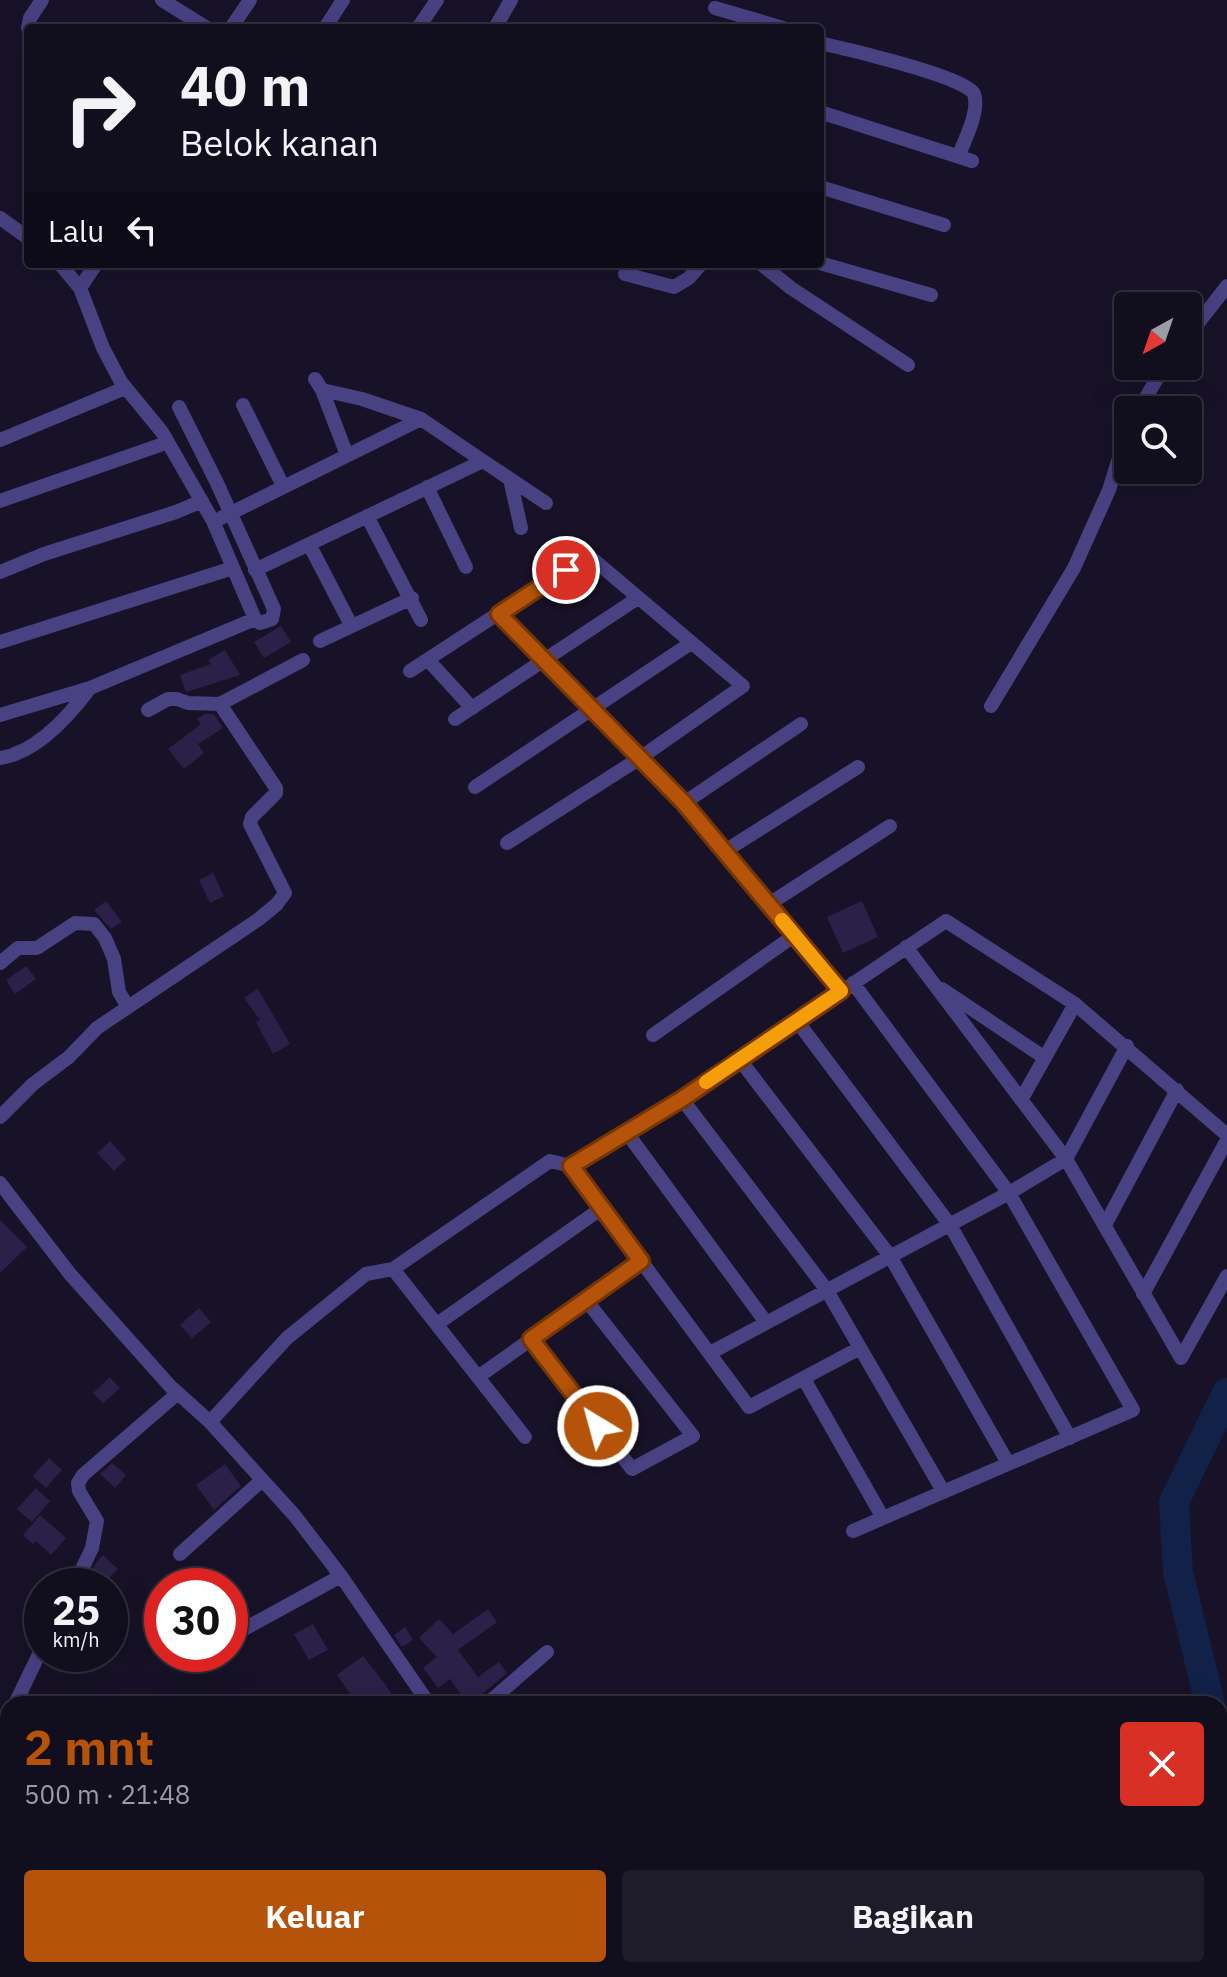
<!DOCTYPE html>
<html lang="id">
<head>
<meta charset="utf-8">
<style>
  body { margin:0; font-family:"IBM Plex Sans",sans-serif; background:#1e1c2a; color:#f1f3f6; height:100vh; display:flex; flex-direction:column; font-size:30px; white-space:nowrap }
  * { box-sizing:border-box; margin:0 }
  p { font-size:26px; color:#9c9ca4 }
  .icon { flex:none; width:44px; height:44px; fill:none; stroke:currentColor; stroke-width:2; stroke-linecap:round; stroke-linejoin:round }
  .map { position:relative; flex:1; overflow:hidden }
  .side { position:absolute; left:0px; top:1696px; width:1228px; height:282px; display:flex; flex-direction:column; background:#110e1d; border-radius:24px 24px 0 0; box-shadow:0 8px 32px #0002,0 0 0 2px #302e3b }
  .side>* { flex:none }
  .guide { position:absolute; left:24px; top:24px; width:800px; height:244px; border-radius:8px; box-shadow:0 8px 32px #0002,0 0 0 2px #302e3b; background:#110e1d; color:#f1f3f6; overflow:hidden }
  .needle { width:52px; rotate:220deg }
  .buttons { position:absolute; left:1114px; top:292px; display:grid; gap:16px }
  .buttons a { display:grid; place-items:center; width:88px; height:88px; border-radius:8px; background:#110e1d; box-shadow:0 8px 32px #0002,0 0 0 2px #302e3b; font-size:40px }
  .speed { position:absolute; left:24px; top:1568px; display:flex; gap:16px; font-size:40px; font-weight:700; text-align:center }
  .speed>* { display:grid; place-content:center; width:104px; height:104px; border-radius:50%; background:#110e1d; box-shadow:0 8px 32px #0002,0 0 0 2px #302e3b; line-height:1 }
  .speed small { font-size:20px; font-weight:400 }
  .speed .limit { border:12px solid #d22; background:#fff; color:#111 }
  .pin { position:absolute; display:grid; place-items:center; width:68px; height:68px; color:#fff; margin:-34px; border:4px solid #fff; border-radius:50%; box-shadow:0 2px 8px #0007 }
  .me { position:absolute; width:88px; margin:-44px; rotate:323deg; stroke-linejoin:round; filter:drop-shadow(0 0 6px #0008) }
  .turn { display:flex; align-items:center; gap:28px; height:168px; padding:0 24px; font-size:36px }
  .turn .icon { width:104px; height:104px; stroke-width:2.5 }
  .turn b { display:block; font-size:56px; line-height:68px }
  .then { display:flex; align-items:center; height:76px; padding:0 24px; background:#0003; gap:16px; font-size:30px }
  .round { display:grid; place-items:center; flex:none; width:84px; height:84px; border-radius:8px; background:#1e1c2a }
  .overview { display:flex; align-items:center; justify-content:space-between; height:136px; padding:0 24px }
  h1 { font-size:48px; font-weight:700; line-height:60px; color:#b45309 }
  .action { display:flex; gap:16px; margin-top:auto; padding:16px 24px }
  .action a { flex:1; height:92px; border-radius:8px; background:#b45309; color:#fff; font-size:32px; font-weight:700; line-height:92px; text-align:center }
  .action a+a { background:#1e1c2a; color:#f1f3f6 }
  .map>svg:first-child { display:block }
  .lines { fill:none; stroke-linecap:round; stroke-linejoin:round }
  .river { stroke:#112147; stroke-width:30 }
  .building { fill:#2b2047 }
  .street { stroke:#484182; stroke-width:14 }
  .route-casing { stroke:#753606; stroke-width:20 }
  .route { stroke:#b45309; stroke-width:14 }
  .slow { stroke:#f59e0b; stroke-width:14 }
</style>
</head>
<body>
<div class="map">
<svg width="1227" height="1977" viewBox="0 0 1227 1977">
  <rect width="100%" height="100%" fill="#171227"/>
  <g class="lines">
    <!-- river -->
    <path class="river" d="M1210,1704L1178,1572L1174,1502L1227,1393
      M1220,1748L1227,1777"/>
  </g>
  <!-- building -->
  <path class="building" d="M281,626L291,642L264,658L254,642Z
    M225,650L240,675L186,692L180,675L211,664L208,660Z
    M205,714H214L223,728L198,744L204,753L184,769L168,749L201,724L197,719Z
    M213,873L224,896L210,903L199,880Z
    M106,901L122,922L111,929L94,910Z
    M862,901L878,937L843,953L827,917Z
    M26,966L36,979L15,994L6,980Z
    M258,989L290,1044L273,1054L256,1022L260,1020L244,998Z
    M110,1141L126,1159L114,1171L97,1153Z
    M0,1220L27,1247L0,1273Z
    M199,1308L211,1322L192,1338L180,1325Z
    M110,1377L120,1388L103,1403L93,1393Z
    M49,1458L62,1470L46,1488L33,1476Z
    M112,1463L126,1475L115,1488L100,1474Z
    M225,1464L241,1486L214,1510L196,1485Z
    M36,1488L50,1501L32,1522L17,1509Z
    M40,1515L66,1538L51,1555L36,1541L33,1544L23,1535Z
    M103,1555L118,1569L102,1586H90L86,1583L97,1561Z
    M488,1609L497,1622L458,1650L478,1677L499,1662L507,1673L480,1696L477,1704H468L450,1679L438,1688L423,1668L437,1657L419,1638L439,1619L453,1634Z
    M313,1624L328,1650L309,1660L294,1634Z
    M405,1627L413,1640L402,1647L394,1635Z
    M363,1656L385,1684L398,1704H357L337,1675Z"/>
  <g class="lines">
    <!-- street -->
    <path class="street" d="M162,0L207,28
      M715,8L783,28
      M28,28L30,18L42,0
      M231,28L250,0
      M325,28L343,0
      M418,28L437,0
      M495,28L511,0
      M820,43C843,48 967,77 974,94C980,111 965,139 959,155
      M820,112L972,161
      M820,187L944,225
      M0,218L28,238
      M820,263L931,295
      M60,264L80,288L103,348L121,382L162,432L213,521L255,619
      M761,264L791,288L908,365
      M625,274L674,287L689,278L701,264
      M80,288L96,264
      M1188,336L1227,286
      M315,379L322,390L347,455
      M322,390L362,399L421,419L483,461
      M243,405L283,486
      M1139,410L1164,366
      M0,440L125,388
      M510,479L521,528
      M427,487L466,567
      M0,501L166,443
      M367,516L421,620
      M221,518L421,419
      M309,544L351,625
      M255,570L483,461L546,503
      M0,572L44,554L176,512L202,501
      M499,614L684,803L841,991
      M320,641L412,598
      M0,642L233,568
      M428,660L472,708
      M410,671L588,555L743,686L640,758L507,843
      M991,706L1074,568L1109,490L1128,429
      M148,710L168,699H177L188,703L220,704
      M0,715L90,688L255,619L260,623L272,619L274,609L217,483L179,407
      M455,719L638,598
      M0,758C36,753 69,716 90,688
      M475,787L691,643
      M684,803L801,724
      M725,851L858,767
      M769,904L890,826
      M906,947L1066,1159L1181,1358L1227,1276
      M0,963L18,948H37L75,923L94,924L105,938L114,959L119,992L128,1007
      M853,983L1009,1193L1133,1410L853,1531
      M942,989L1045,1058
      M797,1021L950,1225L1070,1438
      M653,1035L795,935
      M740,1060L890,1256L1008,1463
      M682,1099L826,1289L943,1491
      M1021,1100L1075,1004
      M0,1117L33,1084L69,1057L97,1028L259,919L277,904L285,893L250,824L252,817L276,793V788L220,704L303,660
      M627,1133L765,1321
      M571,1166L749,1407L860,1348
      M0,1183L70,1274L170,1386L210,1422L295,1516L341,1576L429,1704
      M1105,1225L1177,1090
      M393,1269L525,1437
      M1143,1294L1227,1140
      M437,1324L602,1208
      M531,1339L632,1469L693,1436L586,1300
      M710,1353L1009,1193L1066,1159L1127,1046
      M478,1377L641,1261
      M804,1379L883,1518
      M210,1422L287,1338L366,1274L393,1269L550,1161L571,1166L682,1099L946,921L1075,1004L1227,1135
      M180,1554L261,1481
      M74,1586L92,1548L97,1521L79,1491L78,1483L83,1475L178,1393
      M246,1628L341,1576
      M15,1704L42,1648
      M487,1704L547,1652
      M0,1736L8,1719
      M0,1755L8,1759
      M300,1970L309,1977
      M436,1970L440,1977
      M647,1970L652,1977
      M359,1971L373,1970"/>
  </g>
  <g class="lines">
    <defs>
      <path id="route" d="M566,570L499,614L684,803L841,991L682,1099L571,1166L641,1261L531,1339L598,1426"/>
    </defs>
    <!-- route casing -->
    <use href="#route" class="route-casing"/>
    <!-- route -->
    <use href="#route" class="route"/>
    <!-- slow -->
    <path class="slow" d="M706,1082L841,991L782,920"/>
  </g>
</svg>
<div class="buttons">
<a><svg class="needle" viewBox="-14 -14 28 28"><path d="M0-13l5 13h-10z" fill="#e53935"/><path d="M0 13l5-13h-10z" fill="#9c9ca4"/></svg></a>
<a><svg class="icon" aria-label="search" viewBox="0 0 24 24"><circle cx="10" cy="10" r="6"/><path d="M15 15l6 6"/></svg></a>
</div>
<div class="speed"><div>25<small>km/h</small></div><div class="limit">30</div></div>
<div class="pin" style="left:566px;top:570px;background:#d93025"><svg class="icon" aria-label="arrive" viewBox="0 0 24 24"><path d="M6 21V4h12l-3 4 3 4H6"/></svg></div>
<svg class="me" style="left:598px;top:1426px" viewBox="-20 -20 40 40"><circle r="17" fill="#b45309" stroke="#fff" stroke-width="3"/><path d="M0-11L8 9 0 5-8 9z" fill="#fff"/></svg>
<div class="guide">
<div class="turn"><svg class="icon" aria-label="right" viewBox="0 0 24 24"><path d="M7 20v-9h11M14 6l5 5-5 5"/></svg><div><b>40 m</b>Belok kanan</div></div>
<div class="then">Lalu<svg class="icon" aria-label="left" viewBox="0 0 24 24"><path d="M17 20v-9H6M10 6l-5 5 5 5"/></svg></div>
</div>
<section class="side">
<div class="overview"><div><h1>2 mnt</h1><p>500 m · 21:48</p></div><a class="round" style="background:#d93025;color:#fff"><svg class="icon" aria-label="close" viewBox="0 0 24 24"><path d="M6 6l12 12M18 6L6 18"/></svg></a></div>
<div class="action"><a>Keluar</a><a>Bagikan</a></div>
</section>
</div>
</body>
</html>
